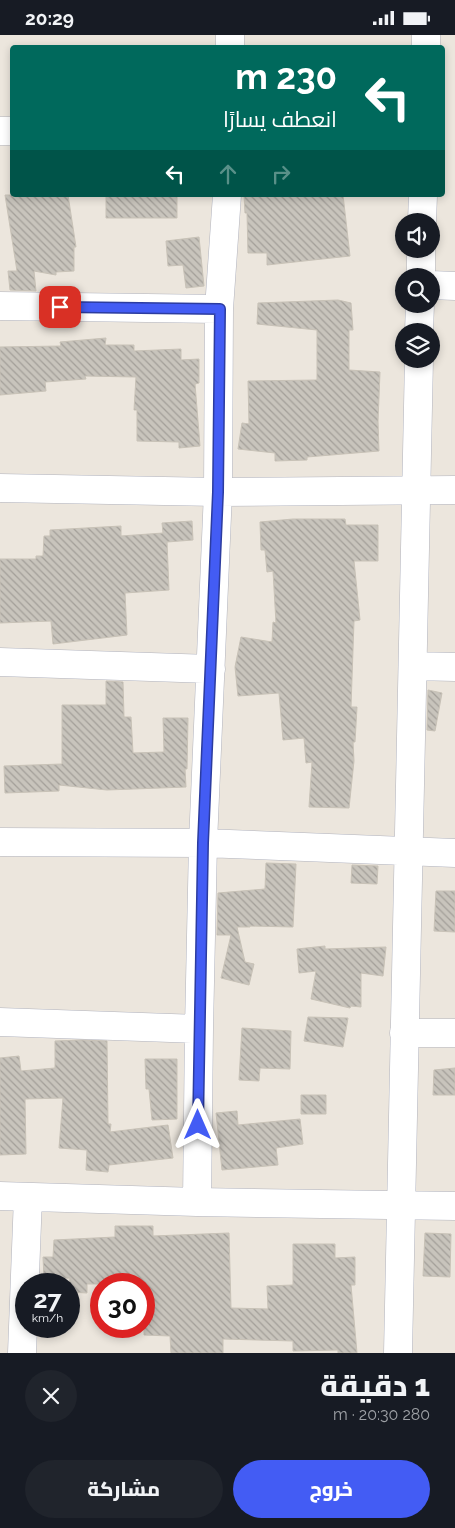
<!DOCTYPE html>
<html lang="ar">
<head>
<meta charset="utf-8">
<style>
  body { margin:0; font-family:Raleway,Cairo,sans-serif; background:#20242c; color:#f1f3f6; direction:rtl; height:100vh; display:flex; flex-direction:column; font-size:19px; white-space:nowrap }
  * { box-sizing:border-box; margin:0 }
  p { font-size:16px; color:#9ea1a6 }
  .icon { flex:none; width:28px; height:28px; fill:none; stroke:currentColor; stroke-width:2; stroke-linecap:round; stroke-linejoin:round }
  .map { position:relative; height:1318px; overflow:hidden; direction:ltr }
  .sheet { display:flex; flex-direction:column; background:#171b24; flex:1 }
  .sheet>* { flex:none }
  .banner { position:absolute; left:10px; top:10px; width:435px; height:152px; border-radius:5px; box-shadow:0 2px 8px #0003; direction:rtl; background:#00695c; color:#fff; overflow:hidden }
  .buttons { position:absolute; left:395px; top:178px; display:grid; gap:10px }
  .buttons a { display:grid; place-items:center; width:45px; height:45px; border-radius:50%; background:#171b24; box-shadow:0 2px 8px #0003; font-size:25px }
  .speed { position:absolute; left:15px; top:1238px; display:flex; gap:10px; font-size:25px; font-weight:700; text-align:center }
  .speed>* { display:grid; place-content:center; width:65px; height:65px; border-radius:50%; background:#171b24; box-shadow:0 2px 8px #0003; line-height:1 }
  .speed small { font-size:12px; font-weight:400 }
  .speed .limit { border:8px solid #d22; background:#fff; color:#111 }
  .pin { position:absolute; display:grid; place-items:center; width:42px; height:42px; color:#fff; margin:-21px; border-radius:10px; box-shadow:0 2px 8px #0006 }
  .me { position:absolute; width:55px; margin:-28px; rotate:0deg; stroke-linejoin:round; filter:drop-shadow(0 0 4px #0008) }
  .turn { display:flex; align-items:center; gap:18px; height:105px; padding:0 25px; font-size:22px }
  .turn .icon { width:65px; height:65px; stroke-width:2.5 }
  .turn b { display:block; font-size:35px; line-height:42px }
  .lanes { display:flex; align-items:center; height:48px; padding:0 25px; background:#0003; justify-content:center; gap:25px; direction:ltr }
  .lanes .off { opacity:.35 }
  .round { display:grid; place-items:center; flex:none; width:52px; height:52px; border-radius:26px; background:#20242c }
  .summary { display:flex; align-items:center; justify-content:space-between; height:85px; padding:0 25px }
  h1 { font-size:30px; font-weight:800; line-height:38px }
  .cta { display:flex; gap:10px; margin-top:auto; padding:10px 25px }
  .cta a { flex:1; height:58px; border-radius:30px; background:#435cf4; color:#fff; font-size:20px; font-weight:800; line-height:58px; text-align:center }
  .cta a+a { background:#20242c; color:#f1f3f6 }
  .status { display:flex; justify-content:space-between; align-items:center; height:35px; padding:0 25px; background:#171b24; direction:ltr }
  .status svg { height:14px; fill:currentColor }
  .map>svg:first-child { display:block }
  .building { fill:url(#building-back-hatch); stroke:#c8c2b7 }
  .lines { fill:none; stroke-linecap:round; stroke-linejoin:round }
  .minor-casing { stroke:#b1b3be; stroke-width:29 }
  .minor { stroke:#fff; stroke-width:28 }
  .route-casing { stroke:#2c3c9f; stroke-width:12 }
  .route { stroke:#435cf4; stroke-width:9 }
</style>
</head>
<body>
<div class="status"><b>20:29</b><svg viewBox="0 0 49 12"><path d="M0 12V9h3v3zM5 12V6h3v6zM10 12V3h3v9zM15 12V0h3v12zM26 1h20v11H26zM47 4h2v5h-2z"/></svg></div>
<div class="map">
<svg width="455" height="1318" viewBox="0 0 455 1318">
  <defs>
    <pattern id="building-back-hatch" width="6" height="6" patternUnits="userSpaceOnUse" patternTransform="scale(1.25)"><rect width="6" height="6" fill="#c8c4bc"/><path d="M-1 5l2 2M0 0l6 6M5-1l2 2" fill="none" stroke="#a39f99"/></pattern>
  </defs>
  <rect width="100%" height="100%" fill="#ece6dd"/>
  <!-- building -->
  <path class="building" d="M5,160H68L76,212H74V236L56,237V240L34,236L36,256L10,255L8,236H17Z
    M106,160H177V183H106Z
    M244,160H343L350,221L267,230V218H248L247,178H245Z
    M199,202L204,251L186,253L183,230L168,231L166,206Z
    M338,265L351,268L353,295H349V335L380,337L378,386L379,416L307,422V425L275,426V418L238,414L242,388L249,389L248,346L317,345V295L257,289L258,268Z
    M106,303L105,310H134V316L181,314V325L199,324V348L195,349L200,411L179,413V407L137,406V375H134L136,342L85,341L86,344L45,347L46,356L0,360V312L61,311L60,307Z
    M293,484H345L346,490H378V526H354L360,585L354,586L351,672H357L355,707H353L354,726L349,773L309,772L312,727L306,728L304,703L283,705L279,658L238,661L235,632L241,602L272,607L273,587L276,588L273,536L267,537L265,515H261L260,487Z
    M192,486L193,505L167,507L169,555L125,558L127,600L53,609L51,586L0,588V524H36V521H43L44,501H50V495L121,491V501L163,498L162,488Z
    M106,646L123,647L124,682H131L133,718L164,717L163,683H188L187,734H185L186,752L107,755L59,750V756L5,758L4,731L62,729V670H106Z
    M428,655L442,658L435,696L427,695Z
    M266,828L296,829L293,892L250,891V892H237L245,927L254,929L249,950L221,943L231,900H217L218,858L265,854Z
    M352,830L378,831L377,849L351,848Z
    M436,856H455V897L434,896Z
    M325,911V914L386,912L383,941L361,938V972L351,971L350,973L311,964L316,936L299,938L297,914Z
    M308,982L348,983L343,1012L304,1006Z
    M242,993L291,996L290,1034L260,1033L259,1046L239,1045Z
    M81,1005L107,1006L108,1089H111L110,1097L168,1090L173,1123L109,1130L108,1137L86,1135L87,1115L59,1113L63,1063L25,1064L26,1119L0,1120V1023L19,1021L21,1036L55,1033V1006Z
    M145,1024H177V1084L152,1085L149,1054H146Z
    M455,1033V1060H433L434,1035Z
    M301,1060H326V1079H301Z
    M237,1076L238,1090L300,1084L303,1109L276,1113L278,1130L222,1135L216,1078Z
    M115,1191H153V1201L229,1198L231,1273L268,1274L267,1251L293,1250V1209H335V1223L355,1222V1250H351L357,1318H338V1315L293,1316V1306L223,1304V1318H171L170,1301L144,1300V1249H87V1258L69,1257L70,1243L44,1244L43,1222H53L54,1205L115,1202Z
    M425,1198L451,1199L450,1242L423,1241Z"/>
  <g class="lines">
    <defs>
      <path id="minor" d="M230,0V12
        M426,12V0
        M0,96H12
        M422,186L423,160
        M421,241V214
        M431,250L455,251
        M0,271L219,274
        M419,296L420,269
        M0,453L218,457L455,455
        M0,627L211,634
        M413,631L455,632
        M0,807L203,808L455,818
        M0,987L199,994
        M404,998H455
        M0,1161L197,1167L455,1171
        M197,1167L199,994L203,808L218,457L219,274L227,160
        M22,1318L28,1162
        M398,1318L419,324"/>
    </defs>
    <!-- minor casing -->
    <use href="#minor" class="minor-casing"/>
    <!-- minor -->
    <use href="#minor" class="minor"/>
  </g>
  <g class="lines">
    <defs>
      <path id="route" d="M60,272L220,274L218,457L203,808L198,1090"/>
    </defs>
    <!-- route casing -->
    <use href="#route" class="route-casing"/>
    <!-- route -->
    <use href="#route" class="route"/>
  </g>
</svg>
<div class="buttons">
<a><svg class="icon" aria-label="sound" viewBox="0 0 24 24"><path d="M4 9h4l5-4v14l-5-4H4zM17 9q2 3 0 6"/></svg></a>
<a><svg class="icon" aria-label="search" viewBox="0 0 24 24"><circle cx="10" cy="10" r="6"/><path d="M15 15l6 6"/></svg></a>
<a><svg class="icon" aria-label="layers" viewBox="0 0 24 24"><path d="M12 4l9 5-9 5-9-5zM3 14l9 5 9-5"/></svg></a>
</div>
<div class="speed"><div>27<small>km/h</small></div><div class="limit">30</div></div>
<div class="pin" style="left:60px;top:272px;background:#d93025"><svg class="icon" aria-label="arrive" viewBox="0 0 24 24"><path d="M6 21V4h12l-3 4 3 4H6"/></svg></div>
<svg class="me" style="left:198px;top:1090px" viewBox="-20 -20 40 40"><path d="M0-17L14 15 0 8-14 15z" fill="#435cf4" stroke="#fff" stroke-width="4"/></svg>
<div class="banner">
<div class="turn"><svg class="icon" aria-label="left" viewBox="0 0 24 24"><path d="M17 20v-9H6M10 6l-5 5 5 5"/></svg><div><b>230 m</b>انعطف يسارًا</div></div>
<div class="lanes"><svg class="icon" aria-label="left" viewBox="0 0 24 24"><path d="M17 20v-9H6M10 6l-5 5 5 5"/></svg><svg class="icon off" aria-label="ahead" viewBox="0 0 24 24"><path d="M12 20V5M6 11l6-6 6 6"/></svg><svg class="icon off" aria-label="right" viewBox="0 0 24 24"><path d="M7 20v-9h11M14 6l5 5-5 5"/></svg></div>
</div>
</div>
<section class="sheet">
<div class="summary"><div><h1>1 دقيقة</h1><p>280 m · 20:30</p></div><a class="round"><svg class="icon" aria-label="close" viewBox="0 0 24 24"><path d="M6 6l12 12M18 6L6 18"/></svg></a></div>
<div class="cta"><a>خروج</a><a>مشاركة</a></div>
</section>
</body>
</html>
